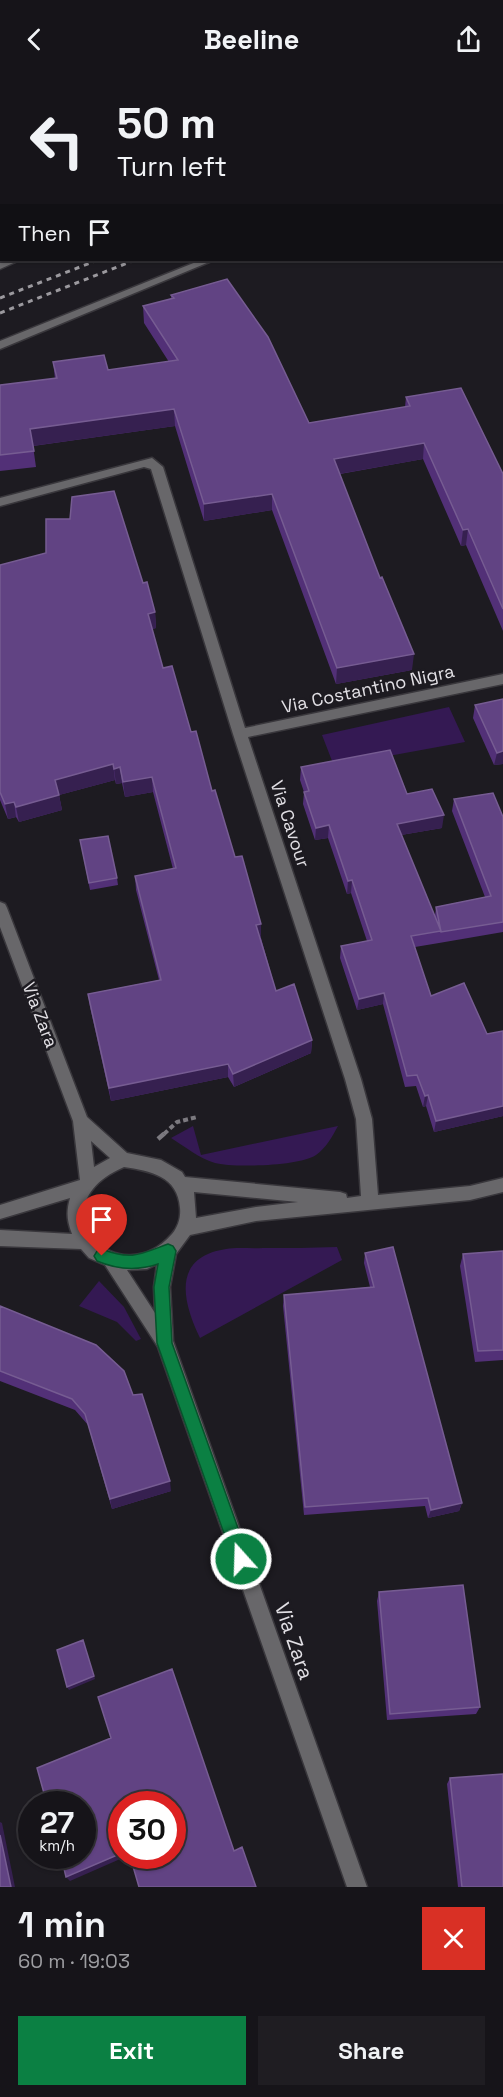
<!DOCTYPE html>
<html lang="en">
<head>
<meta charset="utf-8">
<style>
  body { margin:0; font-family:"Space Grotesk",sans-serif; background:#1f1d22; color:#f1f3f6; height:100vh; display:flex; flex-direction:column; font-size:22px; white-space:nowrap }
  * { box-sizing:border-box; margin:0 }
  p { font-size:20px; color:#9e9ea2 }
  .icon { flex:none; width:33px; height:33px; fill:none; stroke:currentColor; stroke-width:2; stroke-linecap:round; stroke-linejoin:round }
  .map { position:relative; height:1809px; overflow:hidden }
  .side { display:flex; flex-direction:column; background:#161419; flex:1 }
  .side>* { flex:none }
  .guide { position:absolute; left:0px; top:0px; width:504px; height:183px; box-shadow:0 2px 4px #0004,0 0 0 2px #353338; background:#161419; color:#f1f3f6; overflow:hidden }
  .speed { position:absolute; left:18px; top:1713px; display:flex; gap:12px; font-size:30px; font-weight:700; text-align:center }
  .speed>* { display:grid; place-content:center; width:78px; height:78px; border-radius:50%; background:#161419; box-shadow:0 2px 4px #0004,0 0 0 2px #353338; line-height:1 }
  .speed small { font-size:15px; font-weight:400 }
  .speed .limit { border:9px solid #d22; background:#fff; color:#111 }
  .pin { position:absolute; display:grid; place-items:center; width:51px; height:51px; color:#fff; margin:-62px -26px; border-radius:50% 50% 50% 0; rotate:-45deg; box-shadow:0 0 6px #0007 }
  .pin .icon { rotate:45deg }
  .me { position:absolute; width:66px; margin:-33px; rotate:340deg; stroke-linejoin:round; filter:drop-shadow(0 0 4px #0008) }
  .turn { display:flex; align-items:center; gap:21px; height:126px; padding:0 18px; font-size:27px }
  .turn .icon { width:78px; height:78px; stroke-width:2.5 }
  .turn b { display:block; font-size:42px; line-height:51px }
  .then { display:flex; align-items:center; height:57px; padding:0 18px; background:#0003; gap:12px; font-size:22px }
  .round { display:grid; place-items:center; flex:none; width:63px; height:63px; border-radius:0px; background:#1f1d22 }
  .summary { display:flex; align-items:center; justify-content:space-between; height:102px; padding:0 18px }
  h1 { font-size:36px; font-weight:700; line-height:45px }
  .action { display:flex; gap:12px; margin-top:auto; padding:12px 18px }
  .action a { flex:1; height:69px; border-radius:0px; background:#0b8043; color:#fff; font-size:24px; font-weight:700; line-height:69px; text-align:center }
  .action a+a { background:#1f1d22; color:#f1f3f6 }
  header { display:flex; justify-content:space-between; align-items:center; height:78px; padding:0 18px; background:#161419; font-size:27px; font-weight:700 }
  .map>svg:first-child { display:block }
  .green { fill:#341953 }
  .lines { fill:none; stroke-linecap:round; stroke-linejoin:round }
  .minor-casing { stroke:#39373c; stroke-width:3 }
  .path-far2 { stroke:#7b797f; stroke-width:3; stroke-dasharray:4.5 2; stroke-linecap:butt }
  .path-far1 { stroke:#7b797f; stroke-width:4; stroke-dasharray:5 3; stroke-linecap:butt }
  .path { stroke:#7b797f; stroke-width:4.5; stroke-dasharray:8 4; stroke-linecap:butt }
  .minor { fill:#68676a; fill-rule:evenodd }
  .rail { stroke:#9b999e; stroke-width:3; stroke-dasharray:5 5; stroke-linecap:butt }
  .wall { fill:#523077 }
  .shaded-wall { fill:#362050 }
  .building { fill:#614383; stroke:#765c92; stroke-width:1.5 }
  .route { fill:#0b8043; stroke:#07532c; stroke-width:1.5 }
  .labels { text-anchor:middle; stroke-width:5; stroke-linejoin:round; paint-order:stroke }
  .street-label { font-size:18px; fill:#e2e0e5; stroke:#1d1b21 }
  .near-street-label { font-size:21px; fill:#e2e0e5; stroke:#1d1b21 }
</style>
</head>
<body>
<header><svg class="icon" aria-label="back" viewBox="0 0 24 24"><path d="M15 5l-7 7 7 7"/></svg>Beeline<svg class="icon" aria-label="share" viewBox="0 0 24 24"><path d="M12 15V3M7 8l5-5 5 5M5 13v7h14v-7"/></svg></header>
<div class="map">
<svg width="503" height="1809" viewBox="0 0 503 1809">
  <rect width="100%" height="100%" fill="#1d1b21"/>
  <!-- green -->
  <path class="green" d="M449,629L465,664L334,688L322,657Z
    M193,1048L201,1077L338,1048C332,1059 326,1070 316,1077C301,1088 233,1090 215,1085C200,1081 184,1068 171,1060Z
    M337,1169L342,1182L200,1260C182,1223 172,1179 226,1171C238,1169 251,1171 263,1170C288,1170 312,1170 337,1169Z
    M99,1203L124,1229L141,1261L136,1263L117,1244L79,1228Z"/>
  <g class="lines">
    <defs>
      <path id="minor" d="M36,0H46L47,2H37Z
        M361,0H372L373,2H362Z
        M471,0H484L470,2Z
        M502,58H503V64H502Z
        M502,103H503V110H502Z
        M7,182H20L0,191V184Z
        M201,182H214L0,271V263Z
        M152,380L163,389L245,650L503,596V606L248,659L361,1001L372,1041L378,1117L470,1108L503,1100V1114L470,1122L256,1143L190,1157L176,1176L170,1209L173,1263L367,1809H347L158,1269L105,1187L89,1180L81,1171L0,1168V1152L72,1156C67,1143 66,1134 70,1120L0,1141V1127L80,1102L73,1043L0,849V824L5,826L7,830L87,1039L127,1075L161,1082L182,1094L185,1099L340,1114L346,1116L347,1120L361,1118L356,1041L345,1001L233,656L151,391L144,389L0,428V420ZM91,1063L110,1080L94,1089ZM124,1089C150,1093 178,1098 180,1130C181,1139 178,1149 172,1156C118,1218 33,1128 124,1089ZM194,1114L298,1124L256,1129L196,1140ZM157,1186L154,1209L155,1235L127,1192L147,1191Z"/>
    </defs>
    <!-- minor casing -->
    <use href="#minor" class="minor-casing"/>
    <!-- path-far2 -->
    <path class="path-far2" d="M223,0L225,2"/>
    <!-- path-far1 -->
    <path class="path-far1" d="M164,1056L177,1044L197,1039"/>
    <!-- path -->
    <path class="path" d="M158,1061L166,1054"/>
    <!-- minor -->
    <use href="#minor" class="minor"/>
    <!-- rail -->
    <path class="rail" d="M0,220L98,182
      M0,235L135,182"/>
  </g>
  <!-- wall -->
  <path class="wall" d="M87,0H159L161,2H87Z
    M247,0H291L286,2H249Z
    M0,15H2V48L0,47Z
    M171,217L309,345L405,329L406,319L503,396V553L466,467L461,468L423,381L340,396L412,592L336,606L272,432L204,443L175,348L33,368L36,389L0,393V307L55,301L53,284L108,292L169,284L144,245L143,228L171,221Z
    M0,487L143,505L155,534L156,550L152,551L163,590L191,654L212,713L261,860L276,913L312,962L311,975L234,1009L228,999L111,1023L90,929L88,916L159,902L136,812L135,798L173,791L153,714L125,719L122,705L116,706L115,702L59,717L62,732L19,744L16,739L8,741L0,722Z
    M475,627L503,686L494,687L473,640Z
    M301,689L407,716L442,750L401,757L435,838L436,829L485,819L452,733L454,721L503,739V854L439,865V864V865L415,869L431,918L487,956L503,953V1038L434,1054L426,1028L423,1029L416,1008L405,1009L383,926L357,932L340,880L341,868L367,863L351,815L347,816L328,760L315,762L303,726L304,714L300,702Z
    M80,762L117,800L118,807L90,812Z
    M503,1173V1282L475,1284L460,1188L463,1176Z
    M365,1175L462,1425L459,1433L428,1440L425,1428L304,1437L283,1228L284,1217L370,1209L364,1185Z
    M0,1228L171,1413L112,1431L88,1347L75,1332L0,1303Z
    M379,1514L480,1629L476,1636L387,1642L377,1523Z
    M450,1700L503,1809H458L447,1706Z"/>
  <!-- shaded-wall -->
  <path class="shaded-wall" d="M261,0H291L286,2H261Z
    M174,331L175,348L32,368L30,351Z
    M424,365L423,381L333,397L334,381Z
    M272,416V432L204,443V426Z
    M468,451L466,467L461,468L463,452Z
    M155,534L156,550L149,552L148,536Z
    M414,576L412,592L336,606L337,590Z
    M503,673V686L494,687L497,675Z
    M113,686L115,702L59,717L62,732L19,744L16,729L55,702Z
    M120,689L122,705L116,706L114,691Z
    M152,699L153,714L125,719L123,704Z
    M14,724L16,739L8,741L5,726Z
    M444,737L442,750L395,758L397,746Z
    M329,747L328,760L315,762L316,750Z
    M352,802L351,815L347,816L348,803Z
    M261,846V860L256,861V847Z
    M384,915L383,926L357,932L359,921Z
    M312,962L311,975L234,1009L233,996Z
    M228,986V999L111,1023L109,1010Z
    M428,1017L426,1028L423,1029L425,1018Z
    M503,1028V1038L434,1054L436,1043Z
    M170,1403L171,1413L112,1431L110,1421Z
    M462,1425L459,1433L428,1440L431,1432Z
    M83,1562L95,1601L69,1612L67,1609Z
    M0,1744L2,1745L15,1809H11L0,1757Z
    M122,1775V1778H127L70,1803L66,1799Z"/>
  <!-- building -->
  <path class="building" d="M103,0H159L161,2H105Z
    M0,15H2V32L0,30Z
    M227,201L268,259L309,345L410,328L406,319L461,310L503,396V531L468,451L463,452L424,365L334,381L380,500L382,499L414,576L337,590L272,416L204,426L174,331L30,351L34,373L0,377V307L57,300L53,284L104,277L108,292L178,282L143,228L174,220L171,217Z
    M114,413L143,505L147,504L155,534L148,536L163,590L172,588L191,654L196,653L212,713L215,712L235,779L242,778L261,846L256,847L276,913L294,906L312,962L233,996L228,986L109,1010L88,916L161,902L135,798L176,790L152,699L123,704L120,689L114,691L113,686L55,702L59,717L16,729L14,724L5,726L0,714V487L46,475V441H70L72,419Z
    M503,621V673L497,675L475,627Z
    M390,672L407,716L432,711L444,737L397,746L441,853L411,858L431,918L464,905L487,956L503,953V1028L436,1043L428,1017L425,1018L417,997L407,998L384,915L359,921L341,868L372,862L352,802L348,803L329,747L316,750L304,714L309,713L301,689Z
    M493,715L503,739V844L441,854L436,829L491,818L454,721Z
    M108,758L117,800L89,805L80,762Z
    M393,1169L462,1425L431,1432L428,1420L305,1429L284,1217L374,1209L365,1175Z
    M503,1173V1272L478,1273L463,1176Z
    M0,1228L96,1267L124,1293L133,1317L142,1316L170,1403L110,1421L85,1336L72,1321L0,1293Z
    M463,1507L480,1629L390,1636L379,1514Z
    M83,1562L94,1598L67,1609L57,1572Z
    M172,1591L234,1773L242,1769L256,1809H139L130,1778H172V1726H122V1775L66,1799L61,1778H82V1726H47L37,1690L111,1660L98,1619Z
    M503,1696V1809H462L450,1700Z
    M0,1757L11,1809H0Z"/>
  <!-- route -->
  <path class="route" d="M168,1166L173,1168L176,1173L169,1209L172,1265L249,1481L247,1487L241,1489L235,1487L233,1481L157,1265L154,1209L158,1186C137,1193 118,1192 97,1183L94,1178L97,1173L102,1171C132,1183 141,1176 168,1166Z"/>
  <g class="labels">
    <!-- street labels -->
    <g class="street-label">
      <text transform="translate(368 611) rotate(-12)" y="6">Via Costantino Nigra</text>
      <text transform="translate(290 746) rotate(72)" y="6">Via Cavour</text>
      <text transform="translate(40 937) rotate(69)" y="6">Via Zara</text>
    </g>
    <!-- near-street labels -->
    <g class="near-street-label">
      <text transform="translate(294 1563) rotate(71)" y="7">Via Zara</text>
    </g>
  </g>
</svg>
<div class="speed"><div>27<small>km/h</small></div><div class="limit">30</div></div>
<div class="pin" style="left:102px;top:1178px;background:#d93025"><svg class="icon" aria-label="arrive" viewBox="0 0 24 24"><path d="M6 21V4h12l-3 4 3 4H6"/></svg></div>
<svg class="me" style="left:241px;top:1481px" viewBox="-20 -20 40 40"><circle r="17" fill="#0b8043" stroke="#fff" stroke-width="3"/><path d="M0-11L8 9 0 5-8 9z" fill="#fff"/></svg>
<div class="guide">
<div class="turn"><svg class="icon" aria-label="left" viewBox="0 0 24 24"><path d="M17 20v-9H6M10 6l-5 5 5 5"/></svg><div><b>50 m</b>Turn left</div></div>
<div class="then">Then<svg class="icon" aria-label="arrive" viewBox="0 0 24 24"><path d="M6 21V4h12l-3 4 3 4H6"/></svg></div>
</div>
</div>
<section class="side">
<div class="summary"><div><h1>1 min</h1><p>60 m · 19:03</p></div><a class="round" style="background:#d93025;color:#fff"><svg class="icon" aria-label="close" viewBox="0 0 24 24"><path d="M6 6l12 12M18 6L6 18"/></svg></a></div>
<div class="action"><a>Exit</a><a>Share</a></div>
</section>
</body>
</html>
